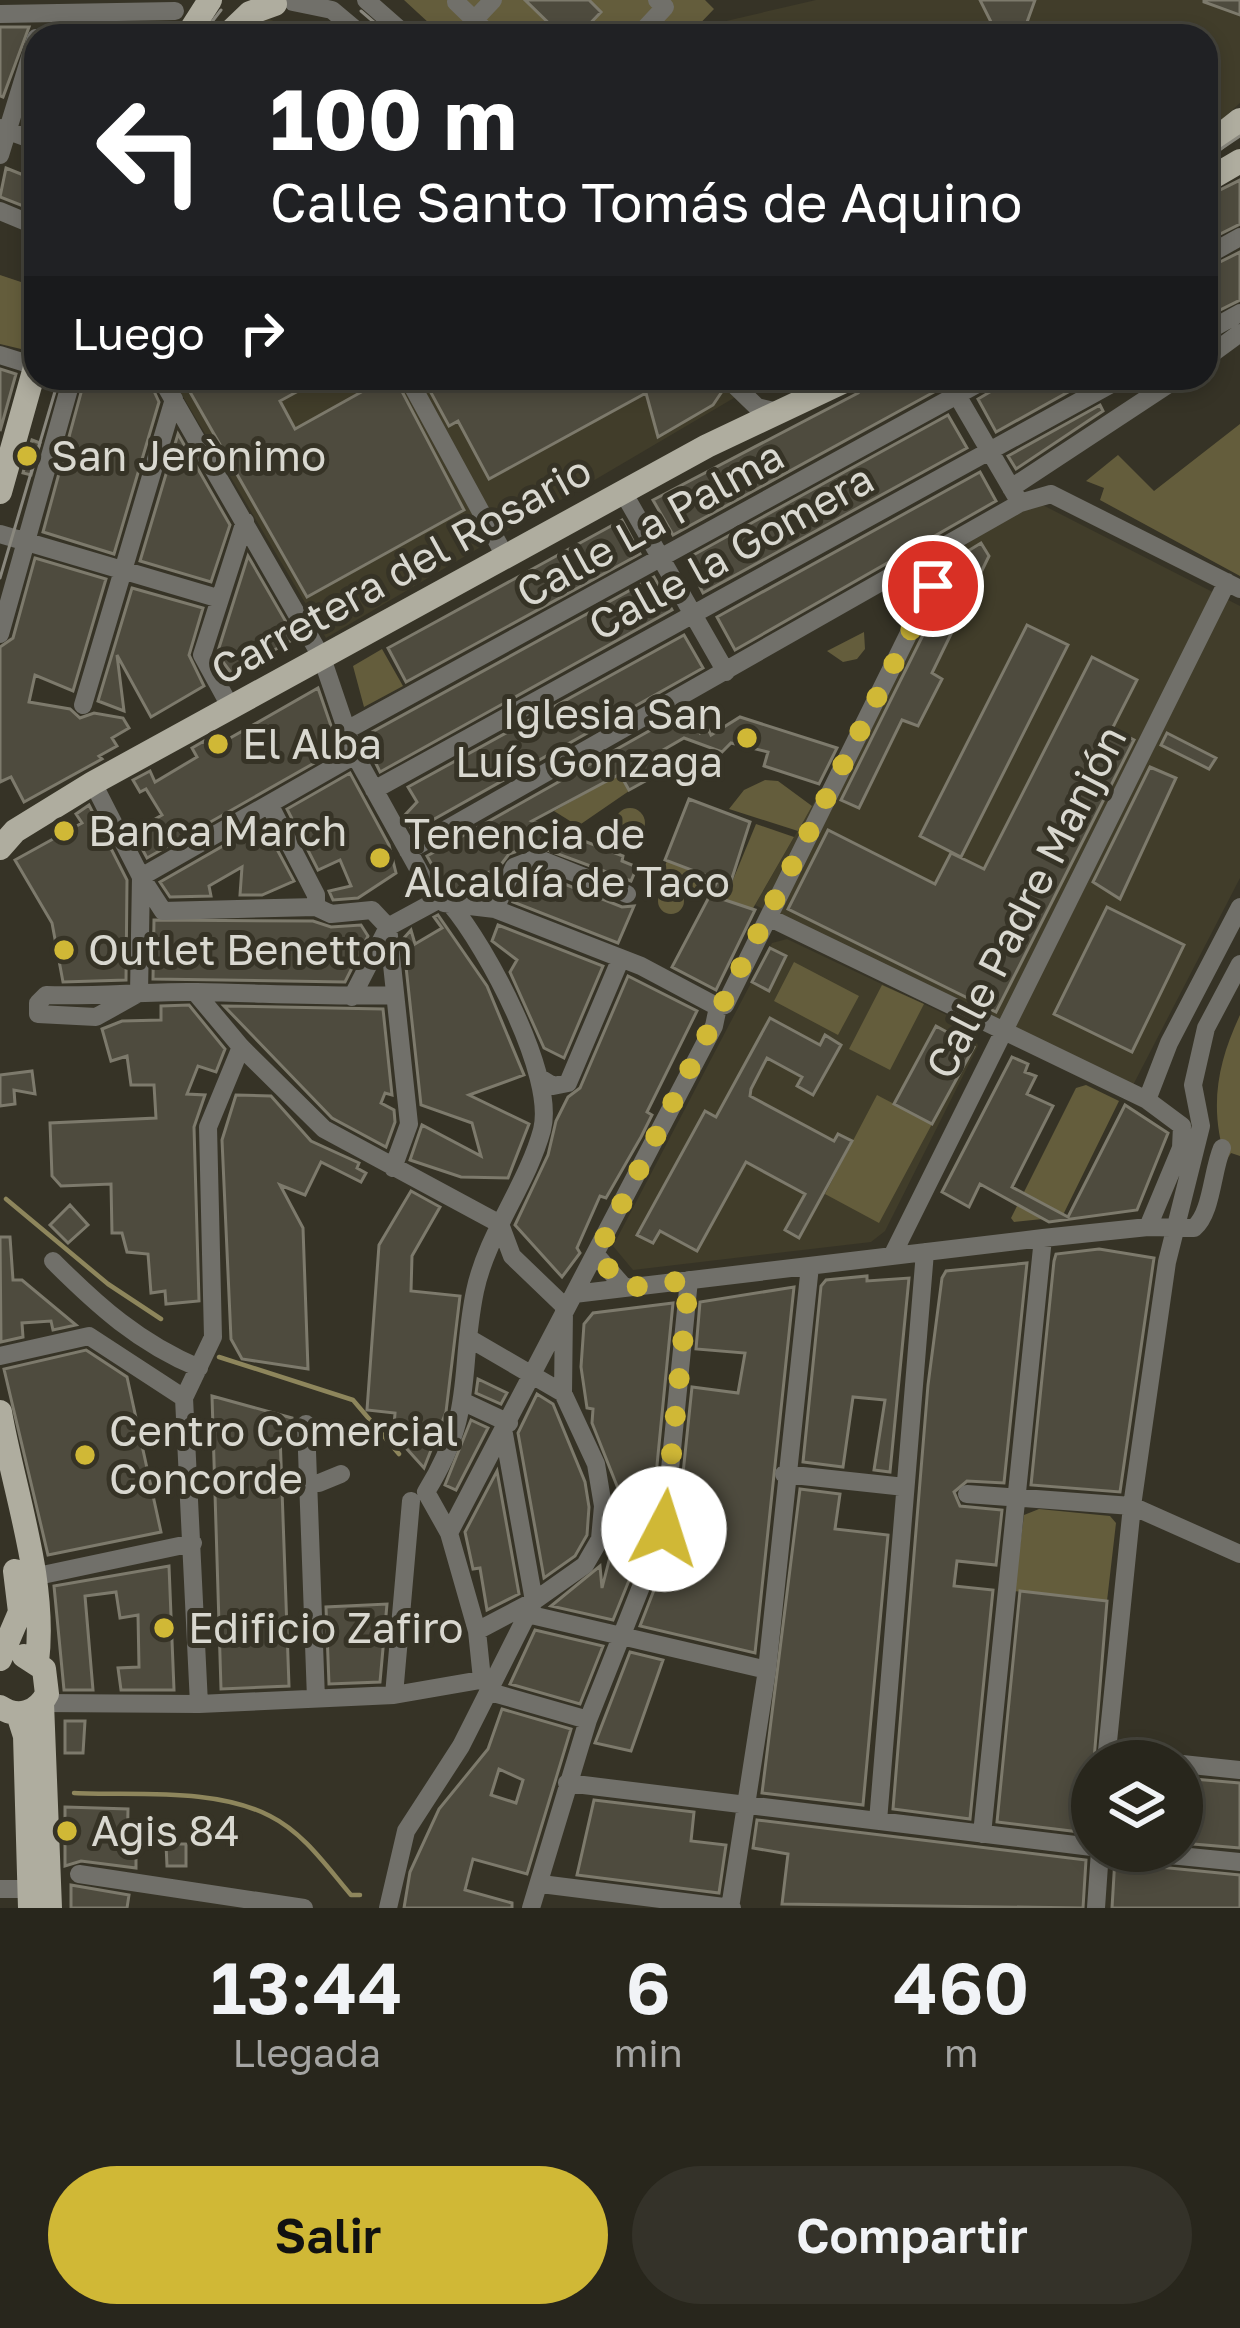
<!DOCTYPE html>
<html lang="es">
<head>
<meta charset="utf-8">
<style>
  body { margin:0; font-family:"Golos Text",sans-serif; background:#343229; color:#f1f3f6; height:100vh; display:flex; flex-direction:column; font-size:45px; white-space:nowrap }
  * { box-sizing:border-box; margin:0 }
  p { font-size:39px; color:#a5a5a3 }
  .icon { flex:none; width:66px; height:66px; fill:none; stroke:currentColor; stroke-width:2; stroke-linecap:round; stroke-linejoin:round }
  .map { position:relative; height:1908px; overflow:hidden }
  .details { display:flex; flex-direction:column; background:#28261c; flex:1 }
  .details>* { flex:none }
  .top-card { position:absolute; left:24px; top:24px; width:1194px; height:366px; border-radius:36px; box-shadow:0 6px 18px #0003,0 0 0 3px #44433b; background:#202124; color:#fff; overflow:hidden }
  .buttons { position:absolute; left:1071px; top:1740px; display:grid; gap:24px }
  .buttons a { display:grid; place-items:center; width:132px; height:132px; border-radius:50%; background:#28261c; box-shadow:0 6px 18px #0003,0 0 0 3px #44433b; font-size:60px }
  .pin { position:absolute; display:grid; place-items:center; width:102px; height:102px; color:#fff; margin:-51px; border:6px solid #fff; border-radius:50%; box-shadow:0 3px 12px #0007 }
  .me { position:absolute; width:132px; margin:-66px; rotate:5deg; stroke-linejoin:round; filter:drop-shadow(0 0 9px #0008) }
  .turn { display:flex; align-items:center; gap:42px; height:252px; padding:0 48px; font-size:54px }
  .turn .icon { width:156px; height:156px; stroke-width:2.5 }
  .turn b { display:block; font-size:84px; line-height:102px }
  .then { display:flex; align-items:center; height:114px; padding:0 48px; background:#0003; gap:24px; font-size:45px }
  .eta { display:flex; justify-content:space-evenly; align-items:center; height:204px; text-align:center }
  .eta b { font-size:72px; font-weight:600; line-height:84px }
  .button { display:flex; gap:24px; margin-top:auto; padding:24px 48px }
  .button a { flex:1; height:138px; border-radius:72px; background:#d0b836; color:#111; font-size:48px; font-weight:600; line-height:138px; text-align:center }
  .button a+a { background:#343229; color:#f1f3f6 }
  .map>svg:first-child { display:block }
  .built { fill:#413d2a }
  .green { fill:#645d3c }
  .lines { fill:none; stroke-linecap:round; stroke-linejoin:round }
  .stream { stroke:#8e865c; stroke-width:4.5 }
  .building { fill:#4e4b3e; stroke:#7d7a6c; stroke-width:3; fill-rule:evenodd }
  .minor { stroke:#71706a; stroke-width:18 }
  .major { stroke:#afad9f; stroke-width:24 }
  .tram { stroke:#8a887e; stroke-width:3 }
  .route { stroke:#d0b836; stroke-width:21; stroke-dasharray:0 37.8 }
  .poi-dot { fill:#d0b836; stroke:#363326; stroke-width:4.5 }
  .labels { text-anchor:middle; stroke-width:10; stroke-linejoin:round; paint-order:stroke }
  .poi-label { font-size:42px; fill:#d9d8d0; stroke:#363326; text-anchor:start }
  .street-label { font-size:42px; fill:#d9d8d0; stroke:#363326 }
</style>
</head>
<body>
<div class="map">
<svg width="1240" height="1908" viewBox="0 0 1240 1908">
  <rect width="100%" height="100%" fill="#363326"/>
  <!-- built -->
  <path class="built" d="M816,0H1240V103L1206,134V36H698L709,25Z
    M267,18L296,31L303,36H240L252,22Z
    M172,378H768L326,638Z
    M1029,498L1240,606V878L1130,1091L755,905L959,550Z
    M787,939L972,1027L978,1046L885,1231L871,1242L633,1270L613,1246L772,943Z"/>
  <!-- green -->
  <path class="green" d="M404,0H705L714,9L688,36H443Z
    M0,275L36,287V309L21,349L0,344Z
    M1240,424V576L1100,500L1104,488L1086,481L1118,455L1154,491Z
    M864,632L865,649L857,659L843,662L827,651Z
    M382,649L403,686L364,707L353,666Z
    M620,774L629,791L578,826L554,811Z
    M765,780L778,781L812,806L798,831L729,809L744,790Z
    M615 823a15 15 0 1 1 30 0a15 15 0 1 1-30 0Z
    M756,824L794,837L752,910L661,875L667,861L730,887Z
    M658 901a13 13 0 1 1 26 0a13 13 0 1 1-26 0Z
    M794,962L859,996L838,1035L774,1001Z
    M882,985L924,1004L890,1070L849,1049Z
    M1240,1015V1156L1231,1153L1226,1161C1209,1108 1217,1064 1240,1015Z
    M1086,1085L1119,1101L1062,1217L1014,1222L1011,1218L1076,1088Z
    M877,1095L932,1124L879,1223L825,1194Z
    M1039,1509L1110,1516L1116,1523L1107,1601L1014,1591L1024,1515Z"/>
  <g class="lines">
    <!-- stream -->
    <path class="stream" d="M6,1199L108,1284L161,1319
      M219,1357L353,1400L399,1454
      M74,1793C135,1796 214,1787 270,1816C304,1833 327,1867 351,1895H360"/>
  </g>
  <!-- building -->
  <path class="building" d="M525,0H589L601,12L578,36H562Z
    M980,0H1035L1022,36H998Z
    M1204,0H1240V15L1204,2Z
    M175,25L168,36H121L120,27Z
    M0,27H29L3,97L0,96Z
    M6,168L36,180V211L0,197Z
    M1240,180V224L1206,241V197Z
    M1240,252V300L1206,317V269Z
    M0,369L16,374L0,431Z
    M85,378H148L159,402L114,554L43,532Z
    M182,378H322L280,401L295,429L365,390L358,378H395L464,510L307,597Z
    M423,378H515L519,384L530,378H713L721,393L713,405L658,437L646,393L489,479L458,421L449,426Z
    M874,378H927L934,392L673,535L653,500L858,393Z
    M1001,378H1086L1088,381L996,432L978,399L995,389Z
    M1100,405L1103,411L1016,469L1008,456Z
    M948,415L967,448L703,593L686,559Z
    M178,434L230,525L211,582L140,561Z
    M32,440L40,443L31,475L23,473Z
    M980,472L996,501L735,650L717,617Z
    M622,520L640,554L406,682L388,648Z
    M981,543L989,556L932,673L942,679L918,726L902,720L859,808L841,800L924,633L929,635L963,554Z
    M248,556L293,634L292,640L232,674L217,654Z
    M35,558L106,579L73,691L35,675L29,702L70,709L80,718L94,713L123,718L129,728L112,738L117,746L99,756L102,759L24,802L11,777L0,782V647L13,638Z
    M654,577L672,610L380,772L363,737Z
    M132,588L203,608L189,655L204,686L151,717L117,655L124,711L98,701Z
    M1027,625L1068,645L961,857L920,836Z
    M684,635L703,668L413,831L404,816L417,802L408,787Z
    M1092,657L1137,680L1112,729L1134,740L996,1012L788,909L828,830L935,884L951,853L984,869Z
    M318,688L339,749L147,858L133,832L162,815L146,789L140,792L133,780L150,771L155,782L197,757L192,748L204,741L209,750Z
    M688,709L700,733L708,729L711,735L740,717L837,748L819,784L764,766L768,752L731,743L722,752L684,738L651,757L660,773L629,790L620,774L532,821L623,856L622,861L637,867L631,881L534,845L509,854L500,866L455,891L446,890L427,856Z
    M1167,733L1216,758L1209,769L1161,745Z
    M1150,767L1176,778L1120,899L1093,882Z
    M350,773L389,845L396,873L358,898L333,900L329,891L351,886L340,860L318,870L287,809Z
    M689,799L750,822L725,900L755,910L716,990L672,967L718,880L665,860Z
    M89,805L127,880L126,980L63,982L52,923L15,860L82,823L76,814Z
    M263,823L294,881L262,895H240L242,867L209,886L211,896L170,897L160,882Z
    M537,873L622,907L634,906L618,943L513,902L524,878Z
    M1107,907L1184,945L1132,1052L1054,1014Z
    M438,915L487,986L524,1075L469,1095L529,1124L508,1178L461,1177L410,1160L422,1125L481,1156L472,1123L421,1105L403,939L411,930L415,944L442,928L434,917Z
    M154,920L313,921L331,927L361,925L368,936L345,982L153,979Z
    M498,925L603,966L564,1058L544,1048L510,972L517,960L492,941Z
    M770,948L786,956L769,991L752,982Z
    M628,976L697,1011L647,1112L652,1115L641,1137L606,1198L600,1196L577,1248L580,1253L562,1277L515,1225L548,1155L556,1121L568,1097L580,1088Z
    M189,1005L225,1049L216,1072L198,1066L187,1094L205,1095L194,1127L199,1301L166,1304L165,1291L151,1293L148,1254L127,1252L122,1233H112L111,1184L61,1186L52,1176L50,1123L156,1118L154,1085H131L127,1056L111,1061L102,1029L122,1021L161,1020V1006Z
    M224,1006L383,1009L392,1095L385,1093L381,1103L394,1110L395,1122L386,1147L332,1118Z
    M770,1018L820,1045L825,1035L841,1045L813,1095L797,1086L802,1077L767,1058L751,1089L750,1096L834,1141L838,1134L852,1141L799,1238L785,1230L805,1194L746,1162L697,1251L660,1231L653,1243L637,1235L705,1111L716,1117Z
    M936,1026L974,1047L932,1124L894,1104Z
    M1012,1057L1028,1064L1025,1072L1036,1076L1027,1094L1053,1106L1012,1187L1068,1217L1125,1105L1168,1133L1137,1210L1049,1222L980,1184L969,1207L942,1192Z
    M32,1071L35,1094L14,1090L15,1104L0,1106V1075Z
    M236,1095L271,1096L311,1141L359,1163L357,1168L366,1173L361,1182L321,1162L305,1195L280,1185L303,1228L308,1369L242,1359L231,1339L222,1140Z
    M411,1191L440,1207L412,1256L411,1291L460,1296L446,1412L424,1468L406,1448L409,1427L394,1426L395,1413L367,1410L379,1245Z
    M70,1205L88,1225L68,1243L50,1225Z
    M0,1237H10L13,1280H22L76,1325L53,1330L51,1321L22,1323L23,1337L1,1342Z
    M1099,1249L1154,1258L1120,1492L1031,1485L1054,1261L1056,1254Z
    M1027,1263L1004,1483L967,1481L954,1492L960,1506L1002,1510L996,1565L957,1561L954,1586L993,1590L970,1819L893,1809L928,1385L942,1278L946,1271Z
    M867,1276V1281L909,1278L890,1472L874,1470L885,1400L853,1397L843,1467L803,1462L821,1286L826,1280Z
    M794,1287L755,1653L640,1626L677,1531L692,1387L738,1393L745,1353L696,1349L700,1302Z
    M673,1303L651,1526L613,1620L551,1606L600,1566L602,1588L621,1514L619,1491L592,1423L593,1409L587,1408L581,1367L584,1324L593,1313Z
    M86,1350L127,1377L161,1532L48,1555L4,1369Z
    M478,1379L507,1393L501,1404L476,1393Z
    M537,1394L553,1404L585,1482L589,1507L587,1535L575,1556L544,1578L518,1433Z
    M212,1396L292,1418V1433L280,1434L289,1686L221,1689Z
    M471,1420L488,1428L456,1490L445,1485Z
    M497,1471L519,1594L487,1610L480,1568L473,1569L465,1532Z
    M800,1489L840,1494L835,1529L888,1535L863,1805L762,1793Z
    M169,1566L174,1690H121L118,1668L139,1667L138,1615L120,1618L116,1592L85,1596L93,1690H64L54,1586Z
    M1020,1591L1107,1601L1088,1833L997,1822Z
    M387,1604L380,1682L329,1684L326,1607Z
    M535,1630L603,1646L580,1704L510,1684Z
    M630,1652L663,1660L631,1751L595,1743Z
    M502,1709L571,1729L527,1874L473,1859L465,1890L512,1903V1908H404L410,1872L439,1809L488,1749ZM499,1769L523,1780L516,1803L491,1795Z
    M65,1721H85L83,1753H65Z
    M1182,1778L1240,1783V1848L1182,1843Z
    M594,1800L694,1812L691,1841L726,1845L719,1893L577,1875Z
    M65,1807L128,1809L127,1853L136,1854V1868L81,1861L65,1866Z
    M757,1820L1086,1860L1083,1908L782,1904L788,1854L753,1848Z
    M166,1844H186V1866H167Z
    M1115,1858L1129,1864L1240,1875V1908H1112Z
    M71,1885L129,1895L127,1908H71Z"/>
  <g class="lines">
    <!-- minor -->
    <path class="minor" d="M366,0L407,36
      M293,2L332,10L363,36
      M456,2L491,36
      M0,14L175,11
      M459,36L493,0
      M638,36L665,7L657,0
      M0,128L36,141
      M0,155L36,38
      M0,211L36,226
      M1206,256L1240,237
      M1206,332L1240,313
      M0,355L35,366
      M1206,358L1240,333
      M161,378L322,658L355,755L436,901
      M408,378L505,556
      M727,378L757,407L778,412
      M947,378L1020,503L1051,494
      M1011,488L1178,378
      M623,492L726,672
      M1051,494L1240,589
      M0,534L217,598
      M0,634L72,378
      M83,705L174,399
      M231,708L202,655L245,521
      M345,731L988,378
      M93,783L141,877L139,993
      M374,790L1122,378
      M269,804L316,895V907
      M408,851L1020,503
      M141,877L355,755
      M141,877L163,911L316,907
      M444,903L495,909L641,966L718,1007
      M316,907L331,914L372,910L388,927
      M495,909L514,867L537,858L627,894
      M770,918L1147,1100L1182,1126L1181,1148L1148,1227
      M388,927L409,1124L393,1168
      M388,927L436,901
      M195,992L241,1047L324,1129L500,1224
      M139,993L96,1017L38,1014V1003L46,995C96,997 147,991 197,992C263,993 329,997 395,995
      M352,997L388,927
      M540,1078L553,1086L568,1083L621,958
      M1147,1100L1169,1043L1240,907
      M500,1224L512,1256L564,1306
      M596,1255L625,1288
      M892,1256L1227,582
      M53,1261C98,1306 139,1343 199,1368
      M574,1294L1043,1238L1148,1227L1194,1228C1212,1213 1212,1171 1222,1148
      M472,1340L563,1393
      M0,1356L89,1336L184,1398
      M464,1402L509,1423
      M306,1424L316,1699
      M784,1474L905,1487
      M319,1483L341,1474
      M967,1494L1132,1506L1240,1554
      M449,1533L426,1492C476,1411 458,1374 475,1291C487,1234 527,1185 542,1130C556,1076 486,946 451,905
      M33,1577L193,1543
      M527,1614L767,1670
      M477,1631L534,1601L504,1434
      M482,1679L477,1631L449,1533L714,1026L718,1007L725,1005L953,544
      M490,1692L588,1720
      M394,1695L411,1501
      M42,1703L199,1704L394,1695L492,1678
      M199,1704L184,1398L213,1337L208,1127L241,1047
      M1107,1757L1148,1761
      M1106,1761L1132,1506L1167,1262L1201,1126L1193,1085L1206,1028L1240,964
      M1182,1764L1240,1770
      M567,1783L1092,1847
      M878,1821L925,1252
      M982,1834L1043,1238
      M1130,1851L1240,1862
      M79,1874L304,1908
      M549,1885L732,1908
      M0,1889H30
      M388,1908L406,1831L461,1746L534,1601L585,1565L600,1539L603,1506L596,1464L563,1393L564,1310
      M531,1908L588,1720L664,1529L689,1280
      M730,1908L767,1670L810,1266
      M1096,1908L1100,1851"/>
    <!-- major -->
    <path class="major" d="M187,36L210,0
      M226,36L250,13L275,4
      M1206,147L1240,120
      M1206,181L1240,161
      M0,492L36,364
      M0,848L15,831L93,783L707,446L851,378
      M0,1412C14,1492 47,1581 37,1662
      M0,1659L20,1612L15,1571
      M42,1703L50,1908
      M0,1707C18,1719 37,1713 47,1694L44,1669L24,1656
      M18,1714L25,1736L30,1908"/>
    <!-- tram -->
    <path class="tram" d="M361,11L390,36
      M201,36L221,10
      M1206,159L1240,136
      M755,378L793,389L830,378
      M0,578L59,378"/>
  </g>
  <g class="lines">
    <!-- route -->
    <path class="route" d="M664,1529L689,1280L626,1288L596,1255L933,586"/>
  </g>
  <!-- markers -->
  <g class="poi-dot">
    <circle cx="27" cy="456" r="12"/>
    <circle cx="747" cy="738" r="12"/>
    <circle cx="218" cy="744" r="12"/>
    <circle cx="64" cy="831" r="12"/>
    <circle cx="380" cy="858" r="12"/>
    <circle cx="64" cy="950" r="12"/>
    <circle cx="85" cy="1455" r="12"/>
    <circle cx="164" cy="1628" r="12"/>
    <circle cx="67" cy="1831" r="12"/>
  </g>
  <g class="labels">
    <!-- poi labels -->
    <g class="poi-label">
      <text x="51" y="471">San Jerònimo</text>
      <text x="723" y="729" text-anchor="end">Iglesia San<tspan x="723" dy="48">Luís Gonzaga</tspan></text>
      <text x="242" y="759">El Alba</text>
      <text x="88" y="846">Banca March</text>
      <text x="404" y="849">Tenencia de<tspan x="404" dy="48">Alcaldía de Taco</tspan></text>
      <text x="88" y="965">Outlet Benetton</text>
      <text x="109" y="1446">Centro Comercial<tspan x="109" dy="48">Concorde</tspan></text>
      <text x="188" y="1643">Edificio Zafiro</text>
      <text x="91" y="1846">Agis 84</text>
    </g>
    <!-- street labels -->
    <g class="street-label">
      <text transform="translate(650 524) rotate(-29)" y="15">Calle La Palma</text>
      <text transform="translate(731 552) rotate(-29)" y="15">Calle la Gomera</text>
      <text transform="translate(401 570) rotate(-29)" y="15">Carretera del Rosario</text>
      <text transform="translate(1026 902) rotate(-63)" y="15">Calle Padre Manjón</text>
    </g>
  </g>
</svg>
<div class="buttons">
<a><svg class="icon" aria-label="layers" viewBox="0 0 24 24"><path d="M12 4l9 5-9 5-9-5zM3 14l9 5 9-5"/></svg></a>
</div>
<div class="pin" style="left:933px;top:586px;background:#d93025"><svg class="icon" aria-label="arrive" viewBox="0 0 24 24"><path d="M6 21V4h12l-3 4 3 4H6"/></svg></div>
<svg class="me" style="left:664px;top:1529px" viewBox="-20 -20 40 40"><circle r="19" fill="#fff"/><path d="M0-13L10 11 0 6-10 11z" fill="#d0b836"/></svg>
<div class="top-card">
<div class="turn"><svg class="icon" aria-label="left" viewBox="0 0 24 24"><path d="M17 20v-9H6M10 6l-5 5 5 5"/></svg><div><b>100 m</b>Calle Santo Tomás de Aquino</div></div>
<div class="then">Luego<svg class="icon" aria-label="right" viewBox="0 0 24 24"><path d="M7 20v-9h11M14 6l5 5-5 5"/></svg></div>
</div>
</div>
<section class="details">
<div class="eta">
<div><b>13:44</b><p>Llegada</p></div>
<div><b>6</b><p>min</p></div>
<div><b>460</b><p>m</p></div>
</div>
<div class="button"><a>Salir</a><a>Compartir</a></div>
</section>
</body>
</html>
